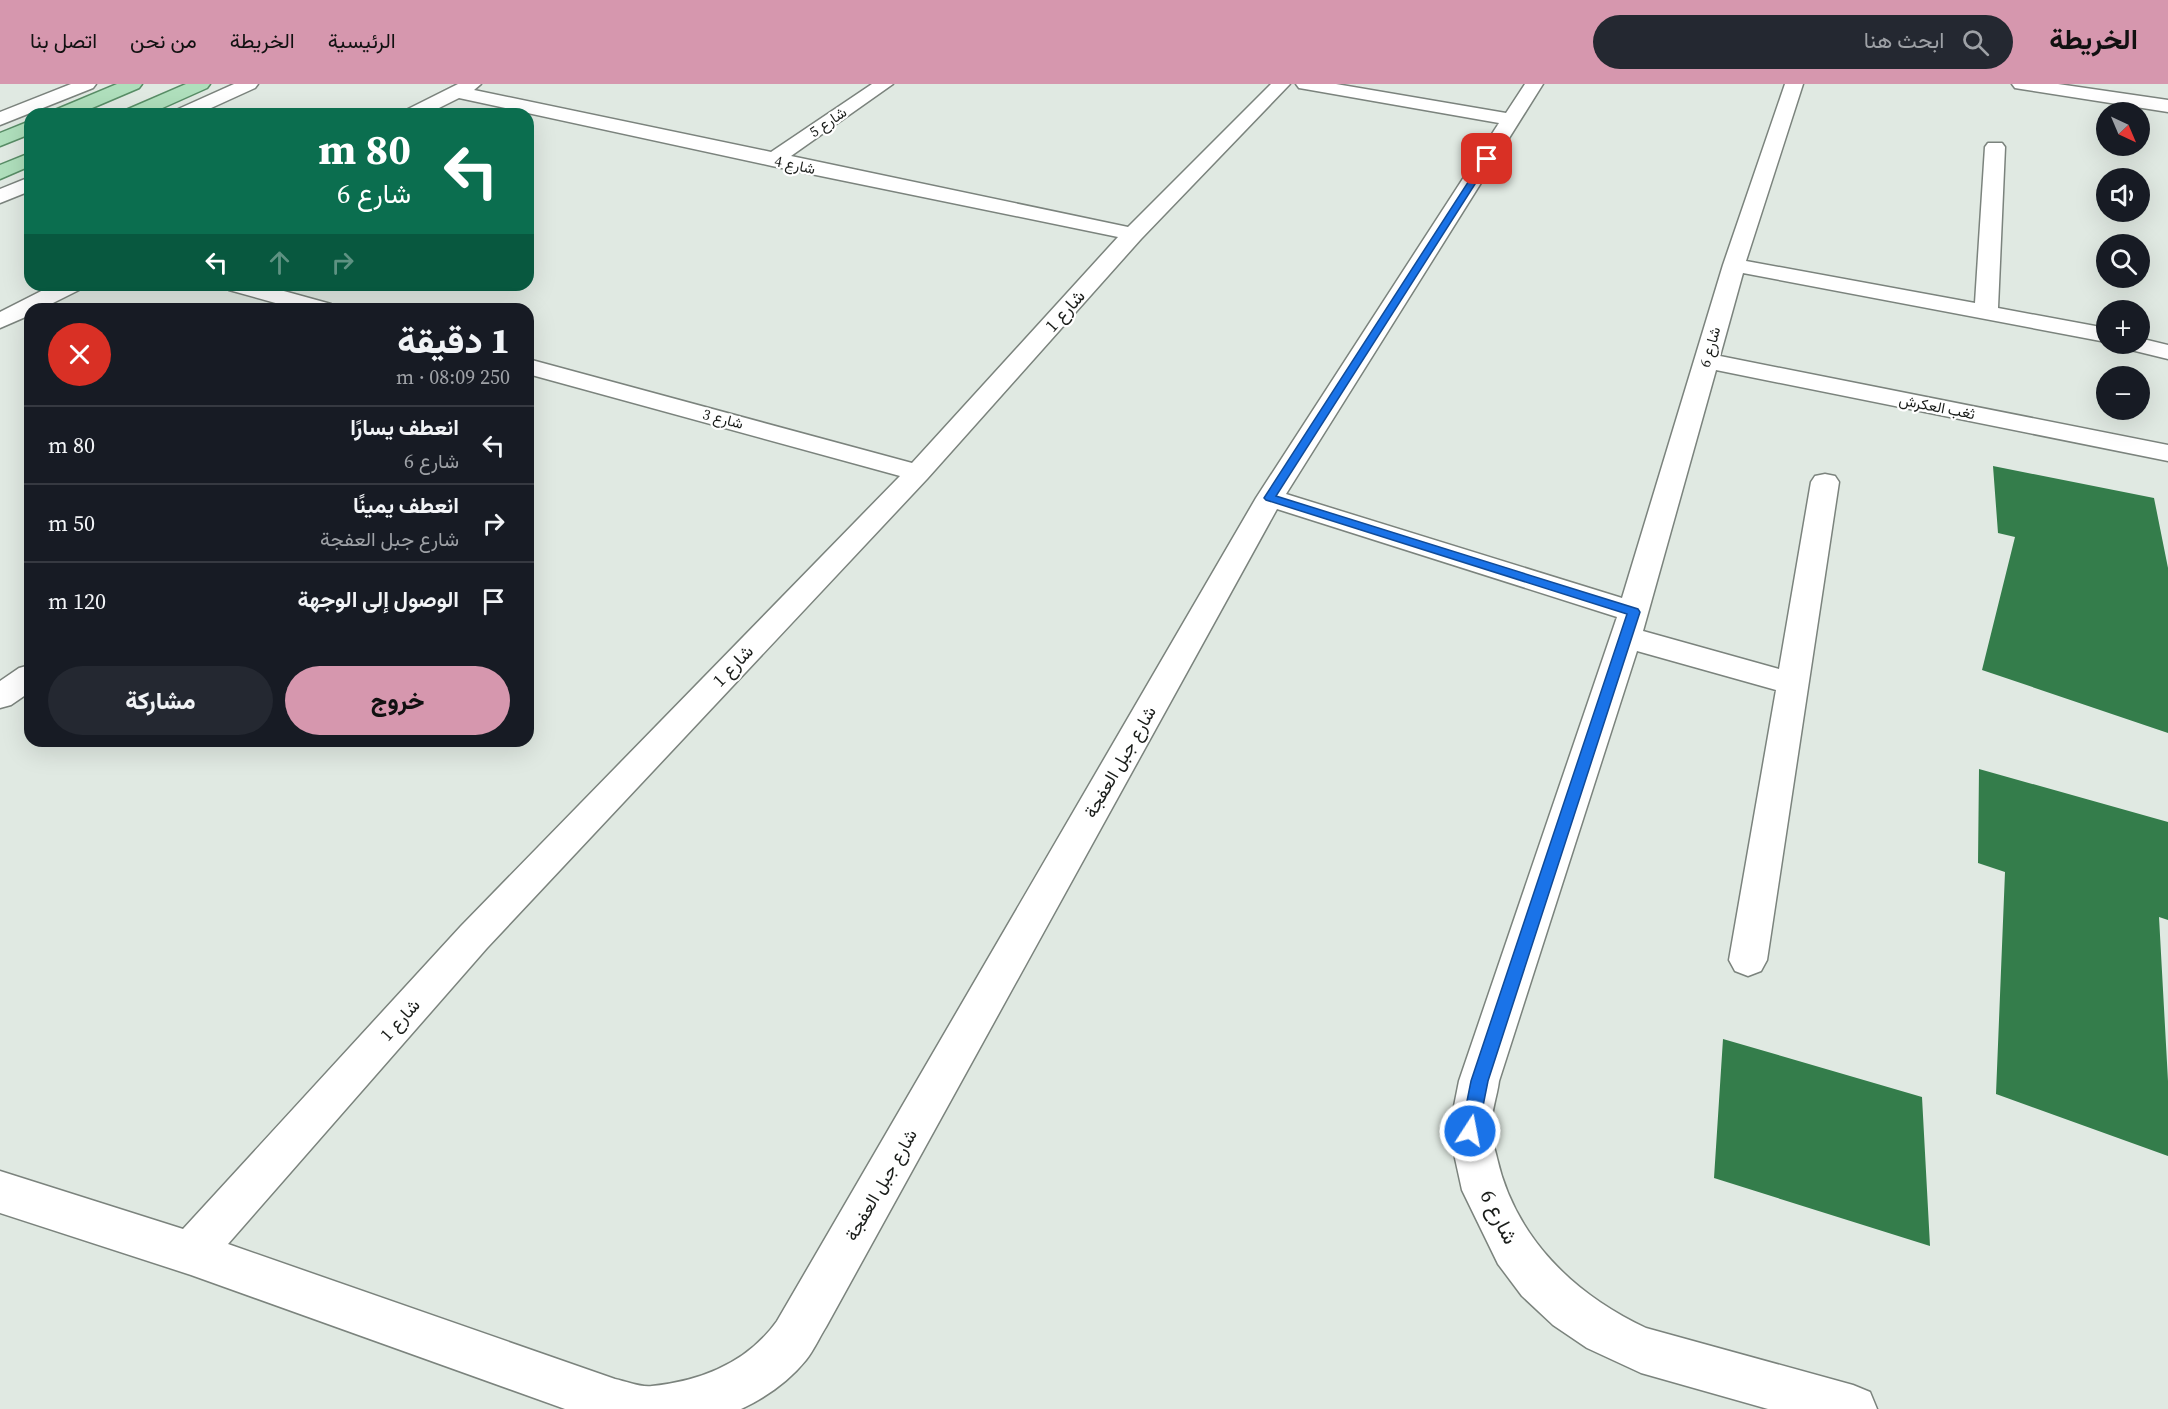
<!DOCTYPE html>
<html lang="ar">
<head>
<meta charset="utf-8">
<style>
  body { margin:0; font-family:"Source Serif 4",Vazirmatn,serif; background:#242831; color:#f1f3f6; direction:rtl; height:100vh; display:flex; flex-direction:column; font-size:22px; white-space:nowrap }
  * { box-sizing:border-box; margin:0 }
  p { font-size:20px; color:#9ea1a6 }
  .icon { flex:none; width:33px; height:33px; fill:none; stroke:currentColor; stroke-width:2; stroke-linecap:round; stroke-linejoin:round }
  .map { position:relative; flex:1; overflow:hidden; direction:ltr }
  .side { position:absolute; left:24px; top:219px; width:510px; height:444px; display:flex; flex-direction:column; background:#171b24; border-radius:18px; box-shadow:0 6px 24px #0002; direction:rtl }
  .side>* { flex:none }
  .hud { position:absolute; left:24px; top:24px; width:510px; height:183px; border-radius:18px; box-shadow:0 6px 24px #0002; direction:rtl; background:#0b6e4f; color:#fff; overflow:hidden }
  .needle { width:39px; rotate:136deg }
  .tools { position:absolute; left:2096px; top:18px; display:grid; gap:12px }
  .tools a { display:grid; place-items:center; width:54px; height:54px; border-radius:50%; background:#171b24; box-shadow:0 6px 24px #0002; font-size:30px }
  .pin { position:absolute; display:grid; place-items:center; width:51px; height:51px; color:#fff; margin:-26px; border-radius:12px; box-shadow:0 3px 9px #0006 }
  .me { position:absolute; width:66px; margin:-33px; rotate:11deg; stroke-linejoin:round; filter:drop-shadow(0 0 4px #0008) }
  .turn { display:flex; align-items:center; gap:21px; height:126px; padding:0 24px; font-size:27px }
  .turn .icon { width:78px; height:78px; stroke-width:2.5 }
  .turn b { display:block; font-size:42px; line-height:51px }
  .lanes { display:flex; align-items:center; height:57px; padding:0 24px; background:#0003; justify-content:center; gap:30px; direction:ltr }
  .lanes .off { opacity:.35 }
  .round { display:grid; place-items:center; flex:none; width:63px; height:63px; border-radius:32px; background:#242831 }
  .overview { display:flex; align-items:center; justify-content:space-between; height:102px; padding:0 24px }
  h1 { font-size:36px; font-weight:800; line-height:45px }
  .cta { display:flex; gap:12px; margin-top:auto; padding:12px 24px }
  .cta a { flex:1; height:69px; border-radius:36px; background:#d697ae; color:#111; font-size:24px; font-weight:800; line-height:69px; text-align:center }
  .cta a+a { background:#242831; color:#f1f3f6 }
  ul { padding:0; list-style:none }
  li { display:flex; align-items:center; gap:18px; height:78px; padding:0 24px; border-top:2px solid #363941 }
  li div { flex:1 }
  li b { display:block; font-size:22px }
  li em { font-style:normal }
  header { display:flex; align-items:center; gap:36px; box-sizing:border-box; height:84px; padding:0 30px; background:#d697ae; color:#111 }
  header strong { font-size:28px }
  nav { display:flex; gap:33px; margin-inline-start:auto; font-size:21px }
  .search { width:420px; height:54px; background:#242831; display:flex; align-items:center; gap:15px; box-sizing:border-box; padding:0 21px; border-radius:33px; color:#9ea1a6; font-size:22px }
  .map>svg:first-child { display:block }
  .building { fill:#347d4b }
  .lines { fill:none; stroke-linecap:round; stroke-linejoin:round }
  .minor-casing { stroke:#7b837d; stroke-width:3 }
  .major-casing { stroke:#588d66; stroke-width:3 }
  .minor { fill:#fff; fill-rule:evenodd }
  .major { fill:#afdfbc; fill-rule:evenodd }
  .route { fill:#1a73e8; stroke:#114b97; stroke-width:1.5 }
  .labels { text-anchor:middle; stroke-width:4.5; stroke-linejoin:round; paint-order:stroke }
  .far-street-label { font-size:15px; fill:#1a1d1a; stroke:#fff }
  .street-label { font-size:18px; fill:#1a1d1a; stroke:#fff }
  .near-street-label { font-size:21px; fill:#1a1d1a; stroke:#fff }
</style>
</head>
<body>
<header>
<strong>الخريطة</strong>
<div class="search"><svg class="icon" aria-label="search" viewBox="0 0 24 24"><circle cx="10" cy="10" r="6"/><path d="M15 15l6 6"/></svg>ابحث هنا</div>
<nav><a>الرئيسية</a><a>الخريطة</a><a>من نحن</a><a>اتصل بنا</a></nav>
</header>
<div class="map">
<svg width="2168" height="1325" viewBox="0 0 2168 1325">
  <rect width="100%" height="100%" fill="#e0e9e2"/>
  <!-- building -->
  <path class="building" d="M1993,382L2154,414L2168,484V649L1982,586L2015,453L1998,449Z
    M1979,685L2168,738V836L2159,833L2168,997V1072L1996,1010L2005,788L1978,779Z
    M1723,955L1922,1013L1930,1162L1714,1094Z"/>
  <g class="lines">
    <defs>
      <path id="minor" d="M71,0H96L93,4L0,41V28Z
        M234,0H258L255,4L198,30H174L176,26Z
        M458,0H481L474,6L771,68L872,0H893L791,72L1128,143L1271,0H1290L1141,155L927,395L487,864L228,1160L615,1295C625,1297 642,1304 652,1302C700,1297 747,1279 777,1237L1256,414L1499,39L1305,5L1299,4L1296,0H1336L1506,29L1525,0H1543L1286,410L1622,514L1723,181L1785,0H1803L1746,177L1975,219L1985,63L1988,59H2002L2005,63L1998,224L2106,244V258L1743,189L1720,272L2168,361V377L1716,286L1643,547L1779,585L1811,398L1815,392L1825,390L1835,392L1839,398L1767,876L1761,887L1748,892L1735,887L1729,876L1776,606L1637,567L1499,997C1497,1013 1490,1031 1491,1047C1491,1055 1495,1065 1497,1074C1515,1153 1573,1210 1646,1244L1853,1301L1870,1308L1877,1325H1768L1641,1289L1587,1264L1553,1241L1522,1212L1498,1180L1462,1106L1449,1047L1459,997L1617,533L1277,425L826,1243C819,1254 814,1266 806,1276C789,1297 765,1314 741,1325H565L191,1191L0,1129V1087L183,1145L461,842L900,392L528,290V275L912,379L1118,153L772,82L459,14L427,30H404L406,26Z
        M2012,0H2058L2168,16V28L2021,5L2015,4Z
        M30,93V107L0,119V105Z
        M53,201H82L79,206L41,225H30V231L0,244V228Z
        M226,201H262L331,220L335,225H297L229,206Z
        M2139,254L2168,261V275L2127,265L2123,260H2139Z
        M30,581V608L11,621L0,624V597L19,584Z"/>
      <path id="major" d="M117,0H142L139,4L78,30H53L55,26Z
        M186,0H210L207,4L149,30H124L126,26Z
        M30,37V50L0,62V49Z
        M30,69V82L0,95V81Z"/>
    </defs>
    <!-- minor casing -->
    <use href="#minor" class="minor-casing"/>
    <!-- major casing -->
    <use href="#major" class="major-casing"/>
    <!-- minor -->
    <use href="#minor" class="minor"/>
    <!-- major -->
    <use href="#major" class="major"/>
  </g>
  <!-- route -->
  <path class="route" d="M1487,73L1491,75L1276,412L1638,525L1640,528L1488,997L1478,1047L1476,1053L1470,1055L1464,1053L1461,1047L1471,997L1627,530L1266,416L1264,414L1483,75Z"/>
  <g class="labels">
    <!-- far-street labels -->
    <g class="far-street-label">
      <text transform="translate(828 38) rotate(-34)" y="5">شارع 5</text>
      <text transform="translate(795 81) rotate(12)" y="5">شارع 4</text>
      <text transform="translate(1710 263) rotate(-74)" y="5">شارع 6</text>
      <text transform="translate(1937 323) rotate(11)" y="5">ثغب العكرش</text>
      <text transform="translate(723 335) rotate(15)" y="5">شارع 3</text>
    </g>
    <!-- street labels -->
    <g class="street-label">
      <text transform="translate(1065 227) rotate(-48)" y="6">شارع 1</text>
      <text transform="translate(733 582) rotate(-46)" y="6">شارع 1</text>
      <text transform="translate(1120 678) rotate(-60)" y="6">شارع جبل العفجة</text>
      <text transform="translate(400 936) rotate(-48)" y="6">شارع 1</text>
      <text transform="translate(881 1101) rotate(-60)" y="6">شارع جبل العفجة</text>
    </g>
    <!-- near-street labels -->
    <g class="near-street-label">
      <text transform="translate(1499 1133) rotate(63)" y="7">شارع 6</text>
    </g>
  </g>
</svg>
<div class="tools">
<a><svg class="needle" viewBox="-14 -14 28 28"><path d="M0-13l5 13h-10z" fill="#e53935"/><path d="M0 13l5-13h-10z" fill="#9ea1a6"/></svg></a>
<a><svg class="icon" aria-label="sound" viewBox="0 0 24 24"><path d="M4 9h4l5-4v14l-5-4H4zM17 9q2 3 0 6"/></svg></a>
<a><svg class="icon" aria-label="search" viewBox="0 0 24 24"><circle cx="10" cy="10" r="6"/><path d="M15 15l6 6"/></svg></a>
<a>+</a>
<a>−</a>
</div>
<div class="pin" style="left:1487px;top:75px;background:#d93025"><svg class="icon" aria-label="arrive" viewBox="0 0 24 24"><path d="M6 21V4h12l-3 4 3 4H6"/></svg></div>
<svg class="me" style="left:1470px;top:1047px" viewBox="-20 -20 40 40"><circle r="17" fill="#1a73e8" stroke="#fff" stroke-width="3"/><path d="M0-11L8 9 0 5-8 9z" fill="#fff"/></svg>
<div class="hud">
<div class="turn"><svg class="icon" aria-label="left" viewBox="0 0 24 24"><path d="M17 20v-9H6M10 6l-5 5 5 5"/></svg><div><b>80 m</b>شارع 6</div></div>
<div class="lanes"><svg class="icon" aria-label="left" viewBox="0 0 24 24"><path d="M17 20v-9H6M10 6l-5 5 5 5"/></svg><svg class="icon off" aria-label="ahead" viewBox="0 0 24 24"><path d="M12 20V5M6 11l6-6 6 6"/></svg><svg class="icon off" aria-label="right" viewBox="0 0 24 24"><path d="M7 20v-9h11M14 6l5 5-5 5"/></svg></div>
</div>
<section class="side">
<div class="overview"><div><h1>1 دقيقة</h1><p>250 m · 08:09</p></div><a class="round" style="background:#d93025;color:#fff"><svg class="icon" aria-label="close" viewBox="0 0 24 24"><path d="M6 6l12 12M18 6L6 18"/></svg></a></div>
<ul>
<li><svg class="icon" aria-label="left" viewBox="0 0 24 24"><path d="M17 20v-9H6M10 6l-5 5 5 5"/></svg><div><b>انعطف يسارًا</b><p>شارع 6</p></div><em>80 m</em></li>
<li><svg class="icon" aria-label="right" viewBox="0 0 24 24"><path d="M7 20v-9h11M14 6l5 5-5 5"/></svg><div><b>انعطف يمينًا</b><p>شارع جبل العفجة</p></div><em>50 m</em></li>
<li><svg class="icon" aria-label="arrive" viewBox="0 0 24 24"><path d="M6 21V4h12l-3 4 3 4H6"/></svg><div><b>الوصول إلى الوجهة</b></div><em>120 m</em></li>
</ul>
<div class="cta"><a>خروج</a><a>مشاركة</a></div>
</section>
</div>
</body>
</html>
